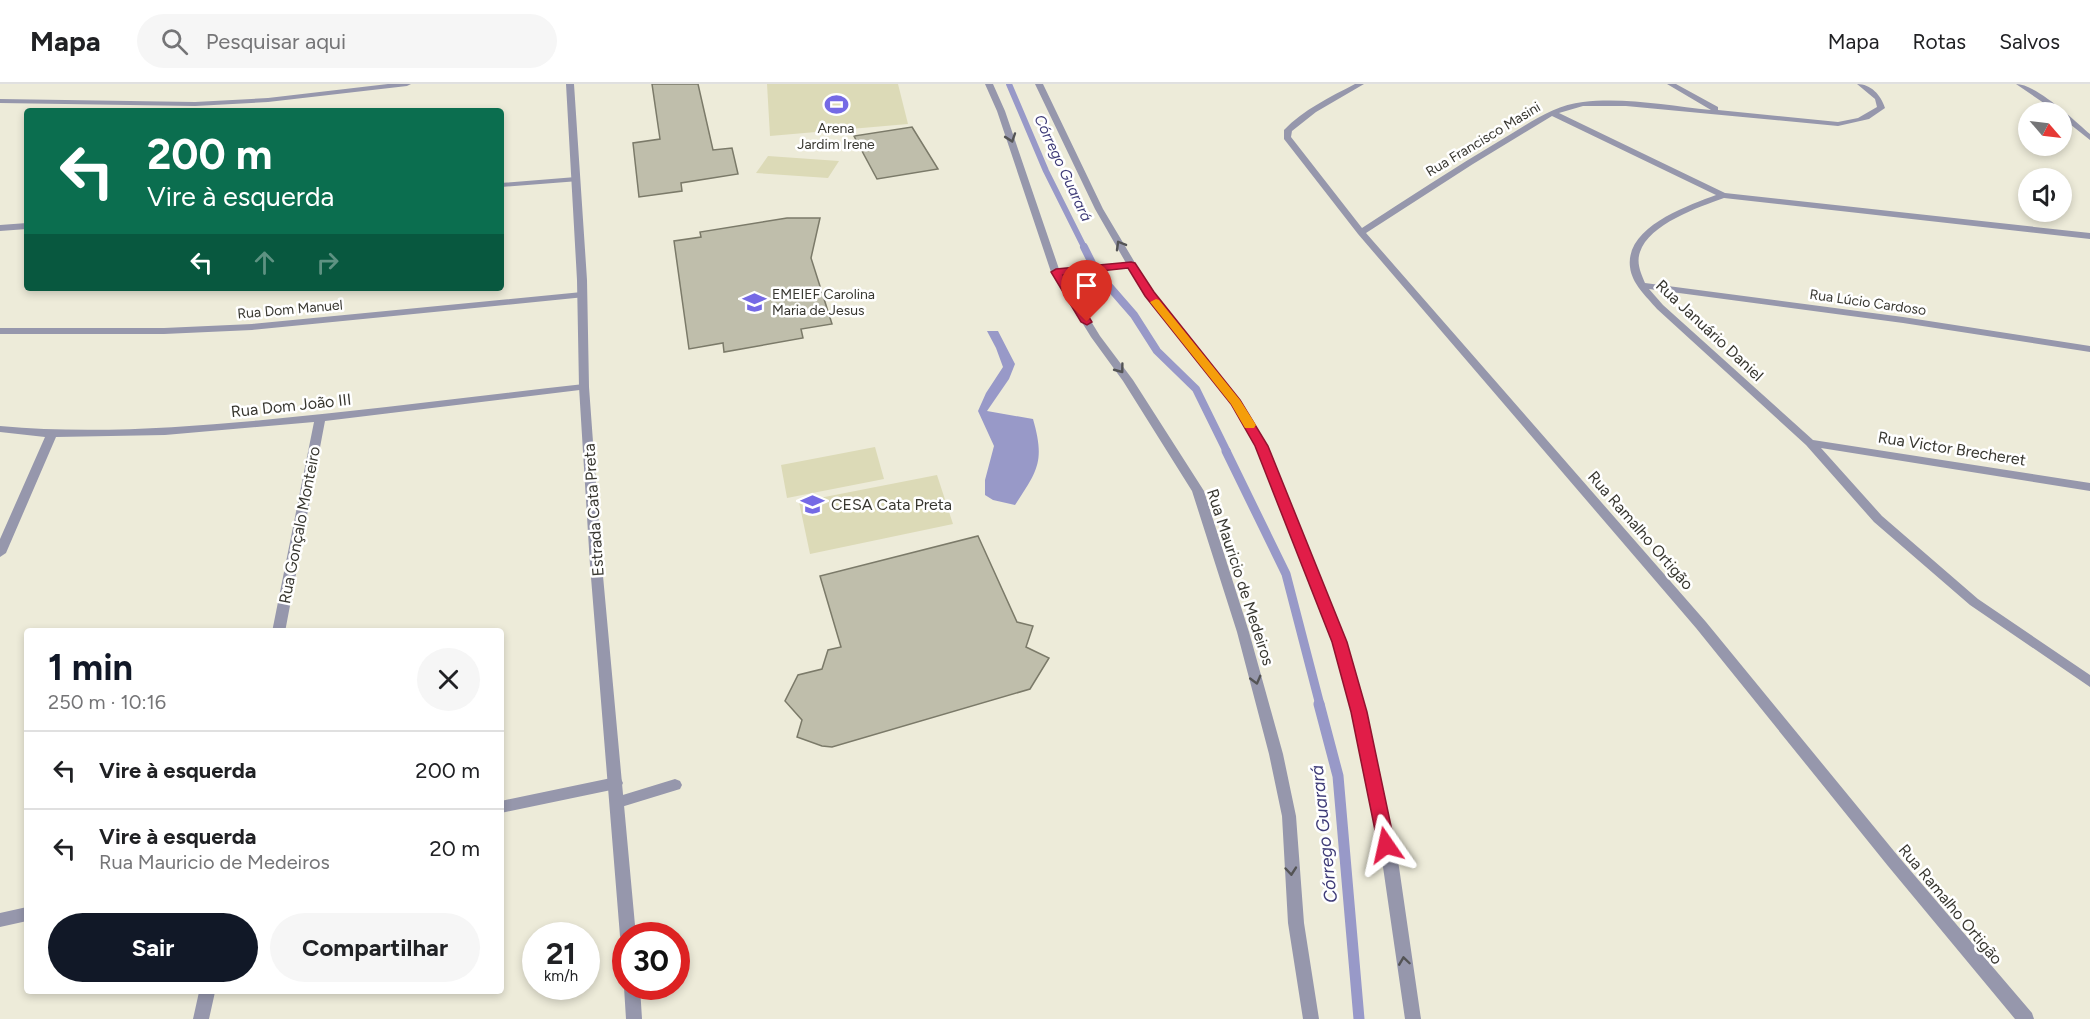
<!DOCTYPE html>
<html lang="pt">
<head>
<meta charset="utf-8">
<style>
  body { margin:0; font-family:Figtree,sans-serif; background:#f6f6f6; color:#202124; height:100vh; display:flex; flex-direction:column; font-size:22px; white-space:nowrap }
  * { box-sizing:border-box; margin:0 }
  p { font-size:20px; color:#757577 }
  .icon { flex:none; width:33px; height:33px; fill:none; stroke:currentColor; stroke-width:2; stroke-linecap:round; stroke-linejoin:round }
  .map { position:relative; flex:1; overflow:hidden }
  .sheet { position:absolute; left:24px; top:544px; width:480px; height:366px; display:flex; flex-direction:column; background:#fff; border-radius:6px; box-shadow:0 3px 9px #0003 }
  .sheet>* { flex:none }
  .top-card { position:absolute; left:24px; top:24px; width:480px; height:183px; border-radius:6px; box-shadow:0 3px 9px #0003; background:#0b6e4f; color:#fff; overflow:hidden }
  .needle { width:39px; rotate:118deg }
  .buttons { position:absolute; left:2018px; top:18px; display:grid; gap:12px }
  .buttons a { display:grid; place-items:center; width:54px; height:54px; border-radius:50%; background:#fff; box-shadow:0 3px 9px #0003; font-size:30px }
  .speed { position:absolute; left:522px; top:838px; display:flex; gap:12px; font-size:30px; font-weight:700; text-align:center }
  .speed>* { display:grid; place-content:center; width:78px; height:78px; border-radius:50%; background:#fff; box-shadow:0 3px 9px #0003; line-height:1 }
  .speed small { font-size:15px; font-weight:400 }
  .speed .limit { border:9px solid #d22; background:#fff; color:#111 }
  .pin { position:absolute; display:grid; place-items:center; width:51px; height:51px; color:#fff; margin:-62px -26px; border-radius:50% 50% 50% 0; rotate:-45deg; box-shadow:0 0 6px #0007 }
  .pin .icon { rotate:45deg }
  .me { position:absolute; width:66px; margin:-33px; rotate:349deg; stroke-linejoin:round; filter:drop-shadow(0 0 4px #0008) }
  .turn { display:flex; align-items:center; gap:21px; height:126px; padding:0 24px; font-size:27px }
  .turn .icon { width:78px; height:78px; stroke-width:2.5 }
  .turn b { display:block; font-size:42px; line-height:51px }
  .lanes { display:flex; align-items:center; height:57px; padding:0 24px; background:#0003; justify-content:center; gap:30px; direction:ltr }
  .lanes .off { opacity:.35 }
  .round { display:grid; place-items:center; flex:none; width:63px; height:63px; border-radius:32px; background:#f6f6f6 }
  .head { display:flex; align-items:center; justify-content:space-between; height:102px; padding:0 24px }
  h1 { font-size:36px; font-weight:700; line-height:45px; color:#111827 }
  .cta { display:flex; gap:12px; margin-top:auto; padding:12px 24px }
  .cta a { flex:1; height:69px; border-radius:36px; background:#111827; color:#fff; font-size:24px; font-weight:700; line-height:69px; text-align:center }
  .cta a+a { background:#f6f6f6; color:#202124 }
  ul { padding:0; list-style:none }
  li { display:flex; align-items:center; gap:18px; height:78px; padding:0 24px; border-top:2px solid #e0e0e0 }
  li div { flex:1 }
  li b { display:block; font-size:22px }
  li em { font-style:normal }
  header { display:flex; align-items:center; gap:36px; box-sizing:border-box; height:84px; padding:0 30px; background:#fff; border-bottom:2px solid #e0e0e0 }
  header strong { font-size:28px }
  nav { display:flex; gap:33px; margin-inline-start:auto; font-size:21px }
  .search { width:420px; height:54px; background:#f6f6f6; display:flex; align-items:center; gap:15px; box-sizing:border-box; padding:0 21px; border-radius:33px; color:#757577; font-size:22px }
  .map>svg:first-child { display:block }
  .green { fill:#dcdab7 }
  .water { fill:#9899c8 }
  .lines { fill:none; stroke-linecap:round; stroke-linejoin:round }
  .stream-far3 { stroke:#9899c8; stroke-width:6 }
  .stream-far2 { stroke:#9899c8; stroke-width:8 }
  .stream-far1 { stroke:#9899c8; stroke-width:9 }
  .stream { stroke:#9899c8; stroke-width:11 }
  .building { fill:#bfbeab; stroke:#7b7a69; stroke-width:1.5 }
  .pedestrian { fill:#9697ac; fill-rule:evenodd }
  .minor { fill:#9697ac; fill-rule:evenodd }
  .tertiary { fill:#9697ac; fill-rule:evenodd }
  .oneway { stroke:#545455 }
  .route { fill:#e11d48; stroke:#92132f; stroke-width:1.5 }
  .slow { fill:#f59e0b }
  .labels { text-anchor:middle; stroke-width:5; stroke-linejoin:round; paint-order:stroke }
  .far-poi-label { font-size:14px; fill:#383730; stroke:#fff }
  .far-street-label { font-size:14px; fill:#383730; stroke:#fff }
  .far-water-label { font-size:15px; font-style:italic; fill:#3f3c78; stroke:#fff }
  .street-label { font-size:16px; fill:#383730; stroke:#fff }
  .poi-label { font-size:16px; fill:#383730; stroke:#fff; text-anchor:start }
  .water-label { font-size:18px; font-style:italic; fill:#3f3c78; stroke:#fff }
</style>
</head>
<body>
<header>
<strong>Mapa</strong>
<div class="search"><svg class="icon" aria-label="search" viewBox="0 0 24 24"><circle cx="10" cy="10" r="6"/><path d="M15 15l6 6"/></svg>Pesquisar aqui</div>
<nav><a>Mapa</a><a>Rotas</a><a>Salvos</a></nav>
</header>
<div class="map">
<svg width="2090" height="935" viewBox="0 0 2090 935">
  <rect width="100%" height="100%" fill="#edebd9"/>
  <!-- green -->
  <path class="green" d="M767,0H898L908,40L770,52Z
    M768,72L839,77L828,94L756,89Z
    M875,363L884,395L787,414L781,381Z
    M937,391L953,440L810,470L799,418Z"/>
  <!-- water -->
  <path class="water" d="M987,247H998L1015,280L1009,295L987,327L1033,335C1045,377 1038,386 1015,421L993,416L985,411V396L994,362L978,327L986,309L1003,283L996,264Z"/>
  <g class="lines">
    <!-- stream-far3 -->
    <path class="stream-far3" d="M1009,0L1046,87L1085,165"/>
    <!-- stream-far2 -->
    <path class="stream-far2" d="M1084,163L1092,179
      M1100,192L1134,231L1157,267L1196,305L1227,368"/>
    <!-- stream-far1 -->
    <path class="stream-far1" d="M1226,367L1286,490L1320,621"/>
    <!-- stream -->
    <path class="stream" d="M1319,620L1338,692L1359,935"/>
  </g>
  <!-- building -->
  <path class="building" d="M652,0H698L713,66L732,64L738,90L681,99L682,107L639,113L633,59L660,55Z
    M912,43L938,85L877,95L854,52Z
    M787,134H820L811,174L832,240L801,245L803,254L724,268L723,259L689,265L674,157L701,153L700,148Z
    M978,452L1017,538L1033,542L1026,563L1049,574L1030,605L832,663L822,662L797,653L802,636L785,617L798,591L822,585L828,566L841,563L820,492Z"/>
  <g class="lines">
    <!-- pedestrian -->
    <path class="pedestrian" d="M675,695L680,697L682,701L680,705L618,724L613,722L611,718L613,714Z"/>
    <!-- minor -->
    <path class="minor" d="M388,0H411L407,2L268,18L195,22L0,19V15L195,18L268,14Z
      M985,0H993L1005,27L1059,185L1126,179L1095,125L1035,0H1043L1103,125L1153,209L1240,316L1267,362L1345,558L1366,629L1399,783L1421,935H1405L1383,783L1352,629L1333,558L1257,362L1232,319L1146,212L1129,184L1062,190L1100,252L1133,296L1204,407L1249,548L1283,670L1296,732L1304,839L1319,935H1303L1288,839L1282,732L1269,670L1237,548L1192,407L1123,297L1091,253L1051,188L997,27Z
      M1355,0H1364L1316,28L1292,47L1291,53L1362,144C1408,114 1454,84 1501,56C1527,41 1553,21 1583,18C1625,13 1670,22 1711,26L1667,0H1676L1718,23V26L1838,38L1858,34L1877,23L1875,15L1857,0C1871,0 1881,11 1885,24L1869,35L1838,42L1626,22H1583L1559,29L1725,109L2090,149V155L1724,114C1699,123 1649,140 1640,168C1636,179 1641,189 1645,199L1903,233L2090,262V268L1903,239L1649,205L1663,221L1813,356L2090,399V407L1821,364L1882,432L1978,515L2090,591V603L1970,521L1874,438L1806,361L1657,225C1646,212 1632,200 1630,183C1625,143 1687,122 1716,111L1552,32L1473,80L1366,149L1706,538L1898,772L2032,929L2034,935H2015L1888,782L1696,544L1358,150L1284,55V46C1303,26 1330,13 1355,0Z
      M576,93H579V97L501,103V99Z
      M27,139V145L0,147V141Z
      M582,208L587,211L585,213L252,246L164,250H0V244H164L252,240Z
      M584,300L589,303L588,305L325,337L285,548H272L314,338L165,351L56,353L6,469L0,473V455L45,353L0,348V342C88,350 175,344 263,336C370,326 477,312 584,300Z
      M616,693L621,695L623,699L621,703L616,705L501,729V717Z
      M27,823V837L0,843V829Z
      M199,908H215L209,935H193Z"/>
    <!-- tertiary -->
    <path class="tertiary" d="M566,0H574L587,196L589,303L602,481L636,852H626V859L622,857L620,852L590,481L579,303L577,196Z
      M2016,0C2036,0 2074,36 2090,50V56L2061,33V28H2057Z
      M626,899V903H640L642,935H626L624,903Z"/>
  </g>
  <!-- one-way arrows -->
  <defs><path id="oneway-chevron" d="M-2-3.5L2.5 0L-2 3.5" fill="none" stroke-width="1.6" stroke-linecap="round" stroke-linejoin="round" transform="scale(1.5)"/></defs>
  <g class="oneway">
    <use href="#oneway-chevron" transform="translate(1011 54) rotate(71)"/>
    <use href="#oneway-chevron" transform="translate(1120 161) rotate(-120)"/>
    <use href="#oneway-chevron" transform="translate(1120 285) rotate(53)"/>
    <use href="#oneway-chevron" transform="translate(1256 596) rotate(75)"/>
    <use href="#oneway-chevron" transform="translate(1291 787) rotate(85)"/>
    <use href="#oneway-chevron" transform="translate(1404 877) rotate(-98)"/>
  </g>
  <!-- route -->
  <path class="route" d="M1131,178L1135,179L1154,208L1240,316L1268,362L1347,558L1367,628L1395,761L1392,767L1386,769L1380,767L1378,761L1351,628L1332,558L1255,362L1231,320L1145,212L1128,184L1063,191L1092,238L1087,241L1081,238L1051,188L1056,185Z"/>
  <!-- slow -->
  <path class="slow" d="M1156,215L1159,216L1240,316L1256,341L1254,344H1245L1231,320L1150,218Z"/>
  <!-- icons -->
  <defs>
    <symbol id="stadium-bare" viewBox="-9 -9 18 18"><path d="M0-5a6.5 5 0 1 0 0 10a6.5 5 0 1 0 0-10ZM-3.5-1.8h7v3.6h-7Z" fill="#756ae5" stroke="#fff" stroke-width="2.5" paint-order="stroke"/></symbol>
    <symbol id="school-bare" viewBox="-9 -9 18 18"><path d="M0-5L7-2L0 1L-7-2ZM-4 1L0 2.5L4 1V4Q0 6-4 4Z" fill="#756ae5" stroke="#fff" stroke-width="2.5" paint-order="stroke"/></symbol>
  </defs>
  <g fill-rule="evenodd">
    <use href="#stadium-bare" x="820" y="4" width="33" height="33"/>
    <use href="#school-bare" x="738" y="202" width="33" height="33"/>
    <use href="#school-bare" x="796" y="404" width="33" height="33"/>
  </g>
  <g class="labels">
    <!-- far-poi labels -->
    <g class="far-poi-label">
      <text x="836" y="49">Arena<tspan x="836" dy="16">Jardim Irene</tspan></text>
      <text x="772" y="215" text-anchor="start">EMEIEF Carolina<tspan x="772" dy="16">Maria de Jesus</tspan></text>
    </g>
    <!-- far-street labels -->
    <g class="far-street-label">
      <text transform="translate(1483 55) rotate(-31)" y="5">Rua Francisco Masini</text>
      <text transform="translate(1868 218) rotate(8)" y="5">Rua Lúcio Cardoso</text>
      <text transform="translate(290 225) rotate(-5)" y="5">Rua Dom Manuel</text>
    </g>
    <!-- far-water labels -->
    <g class="far-water-label">
      <text transform="translate(1063 84) rotate(65)" y="5">Córrego Guarará</text>
    </g>
    <!-- street labels -->
    <g class="street-label">
      <text transform="translate(1710 246) rotate(43)" y="6">Rua Januário Daniel</text>
      <text transform="translate(291 321) rotate(-6)" y="6">Rua Dom João III</text>
      <text transform="translate(1952 364) rotate(9)" y="6">Rua Victor Brecheret</text>
      <text transform="translate(593 426) rotate(-94)" y="6">Estrada Cata Preta</text>
      <text transform="translate(299 441) rotate(-79)" y="6">Rua Gonçalo Monteiro</text>
      <text transform="translate(1641 446) rotate(49)" y="6">Rua Ramalho Ortigão</text>
      <text transform="translate(1241 493) rotate(72)" y="6">Rua Mauricio de Medeiros</text>
      <text transform="translate(1951 820) rotate(50)" y="6">Rua Ramalho Ortigão</text>
    </g>
    <!-- poi labels -->
    <g class="poi-label">
      <text x="831" y="426">CESA Cata Preta</text>
    </g>
    <!-- water labels -->
    <g class="water-label">
      <text transform="translate(1324 750) rotate(-96)" y="6">Córrego Guarará</text>
    </g>
  </g>
</svg>
<div class="buttons">
<a><svg class="needle" viewBox="-14 -14 28 28"><path d="M0-13l5 13h-10z" fill="#e53935"/><path d="M0 13l5-13h-10z" fill="#757577"/></svg></a>
<a><svg class="icon" aria-label="sound" viewBox="0 0 24 24"><path d="M4 9h4l5-4v14l-5-4H4zM17 9q2 3 0 6"/></svg></a>
</div>
<div class="speed"><div>21<small>km/h</small></div><div class="limit">30</div></div>
<div class="pin" style="left:1087px;top:238px;background:#d93025"><svg class="icon" aria-label="arrive" viewBox="0 0 24 24"><path d="M6 21V4h12l-3 4 3 4H6"/></svg></div>
<svg class="me" style="left:1386px;top:761px" viewBox="-20 -20 40 40"><path d="M0-17L14 15 0 8-14 15z" fill="#e11d48" stroke="#fff" stroke-width="4"/></svg>
<div class="top-card">
<div class="turn"><svg class="icon" aria-label="left" viewBox="0 0 24 24"><path d="M17 20v-9H6M10 6l-5 5 5 5"/></svg><div><b>200 m</b>Vire à esquerda</div></div>
<div class="lanes"><svg class="icon" aria-label="left" viewBox="0 0 24 24"><path d="M17 20v-9H6M10 6l-5 5 5 5"/></svg><svg class="icon off" aria-label="ahead" viewBox="0 0 24 24"><path d="M12 20V5M6 11l6-6 6 6"/></svg><svg class="icon off" aria-label="right" viewBox="0 0 24 24"><path d="M7 20v-9h11M14 6l5 5-5 5"/></svg></div>
</div>
<section class="sheet">
<div class="head"><div><h1>1 min</h1><p>250 m · 10:16</p></div><a class="round"><svg class="icon" aria-label="close" viewBox="0 0 24 24"><path d="M6 6l12 12M18 6L6 18"/></svg></a></div>
<ul>
<li><svg class="icon" aria-label="left" viewBox="0 0 24 24"><path d="M17 20v-9H6M10 6l-5 5 5 5"/></svg><div><b>Vire à esquerda</b></div><em>200 m</em></li>
<li><svg class="icon" aria-label="left" viewBox="0 0 24 24"><path d="M17 20v-9H6M10 6l-5 5 5 5"/></svg><div><b>Vire à esquerda</b><p>Rua Mauricio de Medeiros</p></div><em>20 m</em></li>
</ul>
<div class="cta"><a>Sair</a><a>Compartilhar</a></div>
</section>
</div>
</body>
</html>
